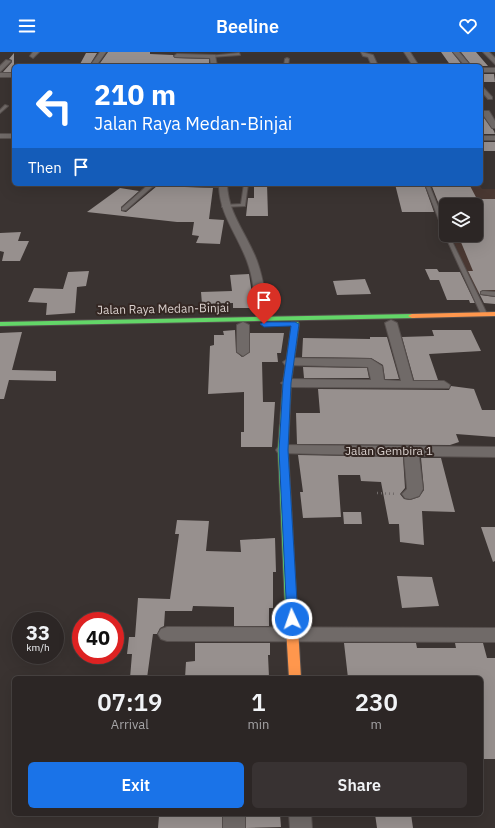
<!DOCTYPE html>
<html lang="en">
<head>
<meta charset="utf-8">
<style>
  body { margin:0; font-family:"IBM Plex Sans",sans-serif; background:#383232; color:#f1f3f6; height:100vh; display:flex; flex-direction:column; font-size:15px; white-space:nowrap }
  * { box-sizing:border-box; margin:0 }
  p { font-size:13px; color:#a6a5a7 }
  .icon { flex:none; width:22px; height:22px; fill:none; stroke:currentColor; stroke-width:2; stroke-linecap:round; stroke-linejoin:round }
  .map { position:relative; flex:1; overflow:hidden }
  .side { position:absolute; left:12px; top:624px; width:471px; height:140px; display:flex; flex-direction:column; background:#2c2625; border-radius:6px; box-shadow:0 4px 16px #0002,0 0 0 1px #484342 }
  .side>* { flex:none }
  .guide { position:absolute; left:12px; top:12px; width:471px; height:122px; border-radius:6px; box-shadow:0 4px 16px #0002,0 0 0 1px #484342; background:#1a73e8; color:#fff; overflow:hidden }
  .buttons { position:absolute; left:439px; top:146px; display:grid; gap:8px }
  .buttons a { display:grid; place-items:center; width:44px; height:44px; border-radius:6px; background:#2c2625; box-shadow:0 4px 16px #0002,0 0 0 1px #484342; font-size:20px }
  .speed { position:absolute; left:12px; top:560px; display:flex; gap:8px; font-size:20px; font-weight:700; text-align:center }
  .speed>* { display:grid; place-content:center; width:52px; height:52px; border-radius:50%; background:#2c2625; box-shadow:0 4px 16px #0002,0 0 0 1px #484342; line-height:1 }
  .speed small { font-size:10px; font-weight:400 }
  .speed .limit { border:6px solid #d22; background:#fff; color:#111 }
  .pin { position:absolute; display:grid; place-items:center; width:34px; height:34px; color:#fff; margin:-41px -17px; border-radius:50% 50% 50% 0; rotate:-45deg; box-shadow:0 0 4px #0007 }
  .pin .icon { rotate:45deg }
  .me { position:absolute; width:44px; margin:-22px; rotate:357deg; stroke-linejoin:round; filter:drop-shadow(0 0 3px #0008) }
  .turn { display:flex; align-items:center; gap:14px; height:84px; padding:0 16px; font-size:18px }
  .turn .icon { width:52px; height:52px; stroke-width:2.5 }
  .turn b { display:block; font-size:28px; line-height:34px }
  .then { display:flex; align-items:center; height:38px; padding:0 16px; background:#0003; gap:8px; font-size:15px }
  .eta { display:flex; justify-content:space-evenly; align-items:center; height:68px; text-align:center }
  .eta b { font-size:24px; font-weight:600; line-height:28px }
  .primary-button { display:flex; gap:8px; margin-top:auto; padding:8px 16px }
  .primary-button a { flex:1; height:46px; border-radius:6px; background:#1a73e8; color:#fff; font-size:16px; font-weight:600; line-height:46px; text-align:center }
  .primary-button a+a { background:#383232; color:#f1f3f6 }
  header { display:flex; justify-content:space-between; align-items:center; height:52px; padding:0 16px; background:#1a73e8; color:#fff; font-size:18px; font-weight:600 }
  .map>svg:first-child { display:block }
  .built { fill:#4a3832 }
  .building { fill:#97908e }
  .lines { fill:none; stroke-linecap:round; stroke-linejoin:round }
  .lane-casing { stroke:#564f4d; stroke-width:2 }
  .street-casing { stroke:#564f4d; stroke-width:2 }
  .fast-casing { stroke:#564f4d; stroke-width:2 }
  .slow-casing { stroke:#564f4d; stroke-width:2 }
  .path { stroke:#716b6a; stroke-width:2.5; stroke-dasharray:1 3; stroke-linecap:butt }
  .lane { fill:#706a68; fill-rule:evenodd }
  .street { fill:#706a68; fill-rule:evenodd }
  .fast { fill:#63d668; fill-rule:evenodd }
  .slow { fill:#ff974d; fill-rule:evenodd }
  .route { fill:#1a73e8; stroke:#114b97 }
  .labels { text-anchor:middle; stroke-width:4; stroke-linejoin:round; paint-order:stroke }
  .street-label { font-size:12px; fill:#dad1ce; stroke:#342723 }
</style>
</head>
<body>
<header><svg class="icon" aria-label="menu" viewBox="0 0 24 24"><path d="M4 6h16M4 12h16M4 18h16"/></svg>Beeline<svg class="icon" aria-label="heart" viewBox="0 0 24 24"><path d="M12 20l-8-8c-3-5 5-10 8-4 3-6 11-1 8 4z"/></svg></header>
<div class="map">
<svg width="495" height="776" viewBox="0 0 495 776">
  <rect width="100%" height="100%" fill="#3a3331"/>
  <!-- built -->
  <path class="built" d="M431,132H479L482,137H495V241H475L451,183H476V153H446V170Z"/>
  <!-- building -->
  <path class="building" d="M108,0H150V2L173,3L175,6L209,7V14H98Z
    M441,0H452L463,14H451Z
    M461,0H476L488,14H472Z
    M14,1V20H3L12,10V8L9,7Z
    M86,1H97L89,14H79Z
    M481,22H494L495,30H481Z
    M481,62L494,79L495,82H481Z
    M481,90H495V99H481Z
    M254,132H267L268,164H246L248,146H254Z
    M395,132H424L434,160H402Z
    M431,132H469L477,147H495V238H483L480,240L481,243L495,245V252L484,251L468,219H473L458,183H476V153H446V161L442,160Z
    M157,134L213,136L209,167L224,168L220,192L196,191L199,184L192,183L194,170H177L87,160L120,136L139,139L121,155V159L126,160Z
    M21,180L18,189H29L20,209H2L4,200L0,199V181Z
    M425,217H437L439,220H460L475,251H470L469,248H447L439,228H430Z
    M89,219L86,234L77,235L75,261L46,263L47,251L28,250L34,236L63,237L68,220Z
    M249,222L254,256H233V251L202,252L201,240L232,239L230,223Z
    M365,227L371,242L337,243L333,229Z
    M235,278L236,300L242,305L250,300V281H284L281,301H277L278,310H262L263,350H275L272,395H241V380H244V340L208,342L210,294L214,293V283H224L223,279Z
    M432,278H471L481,299L429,302L438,328H414L402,285L434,284Z
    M22,280L12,318L56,319V329L9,328L4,347H0V281Z
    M370,285H387L399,327H385L383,313L371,306L302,305L303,286L370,287Z
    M303,315L367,316L369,326H304Z
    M451,334L474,337L482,358H495V385L456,382L459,390L450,393L297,392L296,361H320L318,337L449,338Z
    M298,403L403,405L405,436L400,442L404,447L410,448L419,445L424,438L421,406H441L455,460L422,459L424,493L400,490L399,472H389L381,430L361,429L360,423H338L341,465L303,466L300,440H303Z
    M343,460H361L362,472H344Z
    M177,468L209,469L206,499L241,500L240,488L275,486L276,520H273V556H269V574H234V555L193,554L192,559H165L164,574L160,576L157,582H153L147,626H130L132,602H127L129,585H135L138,546L170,547L179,482H175Z
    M481,475H495V509L493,510Z
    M397,524L432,525L439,554L402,556Z
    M195,591H270V603H268L269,625L185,626L186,610L195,609Z
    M344,591H416L417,596H456L455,591H483L487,606H495V707H481V626H348Z
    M194,762H222V776H158L159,764Z
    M246,762H280L281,775L246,776Z
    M375,762H411L413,776H377Z"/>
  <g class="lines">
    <defs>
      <path id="lane" d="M239,1L240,3L211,5L209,4Z
        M287,6L289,7L288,14H284L285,7Z
        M5,53L8,54L0,61V58Z
        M152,132H158L152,135L126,158H122V156L148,133Z
        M161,132L223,133L225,134L223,135L163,133Z
        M244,132H248L245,154L222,155V154L224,153L241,152Z
        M425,132H429L446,175V183H449L487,262L486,263L484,264L481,262L444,181Z
        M483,239L495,240V244L481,242V240Z"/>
      <path id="street" d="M33,0H39L33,6L30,4Z
        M100,0H106L96,14H90Z
        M361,0L373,3L378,14H372L368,5L363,4Z
        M404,0H410L419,14H413Z
        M453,0H459L471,14H465Z
        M483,0H489L495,6V12Z
        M177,2L215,3L217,14H211L210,6L175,5L174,4Z
        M6,8L11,9L0,20V14Z
        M481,16H495V20H481Z
        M0,21H14V25H0Z
        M481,33L492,45V47H488L481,39Z
        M483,59H489L495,69V76H492L482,61Z
        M0,82H14V86H0Z
        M481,84H495V88H481Z
        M219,132H227C228,162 247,182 257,209C264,228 266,248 269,267L267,269H259L257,267C255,248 254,228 247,209C237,182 219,162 219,132Z
        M391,268L397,271L413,329H444L450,333L449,336L287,335L281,331L287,327L371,328L368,315L285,313L283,310L289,306L371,307L382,314L384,328L401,329L385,271Z
        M243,270L249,273V300L243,304L237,300V273Z
        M283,393L495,395V405L419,404L423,437L419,444L410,447L405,446L402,442L407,437L404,404L278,401L276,398L278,395Z
        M167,575L495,576V590L167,589L161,587L158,582L161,577Z
        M223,762H245V776H223Z
        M289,762H311L312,776H290Z"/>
      <path id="fast" d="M412,262H415V266L0,274V270Z
        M292,270H298L299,272L291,331L288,398L298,576L296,579L292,581L288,579L286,576L278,398L283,331Z"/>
      <path id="slow" d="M495,260V264L412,266L408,264L412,262Z
        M292,571L296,573L298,576L301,626H289L286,576L288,573Z"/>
    </defs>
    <!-- lane casing -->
    <use href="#lane" class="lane-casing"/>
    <!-- street casing -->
    <use href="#street" class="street-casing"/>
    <!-- fast casing -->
    <use href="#fast" class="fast-casing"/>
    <!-- slow casing -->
    <use href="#slow" class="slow-casing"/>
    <!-- path -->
    <path class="path" d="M377,441L397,442"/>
    <!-- lane -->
    <use href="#lane" class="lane"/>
    <!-- street -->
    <use href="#street" class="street"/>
    <!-- fast -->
    <use href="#fast" class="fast"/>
    <!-- slow -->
    <use href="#slow" class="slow"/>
  </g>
  <!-- route -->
  <path class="route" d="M295,270L299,272L291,331L288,398L298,567L297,571H288L287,567L279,398L283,331L291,274L264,275L260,272L264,270Z"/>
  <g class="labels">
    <!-- street labels -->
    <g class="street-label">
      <text transform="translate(163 257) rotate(-1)" y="4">Jalan Raya Medan-Binjai</text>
      <text x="389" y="403">Jalan Gembira 1</text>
    </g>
  </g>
</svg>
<div class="buttons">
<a><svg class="icon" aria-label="layers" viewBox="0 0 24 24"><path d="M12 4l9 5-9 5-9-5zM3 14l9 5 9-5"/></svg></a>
</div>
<div class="speed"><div>33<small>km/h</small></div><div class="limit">40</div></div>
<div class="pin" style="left:264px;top:272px;background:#d93025"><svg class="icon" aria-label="arrive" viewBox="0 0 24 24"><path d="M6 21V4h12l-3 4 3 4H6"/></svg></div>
<svg class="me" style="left:292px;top:567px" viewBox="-20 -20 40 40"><circle r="17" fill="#1a73e8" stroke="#fff" stroke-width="3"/><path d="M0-11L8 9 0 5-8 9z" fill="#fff"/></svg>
<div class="guide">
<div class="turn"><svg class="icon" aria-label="left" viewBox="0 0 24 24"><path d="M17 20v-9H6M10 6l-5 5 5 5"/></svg><div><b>210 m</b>Jalan Raya Medan-Binjai</div></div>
<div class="then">Then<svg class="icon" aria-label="arrive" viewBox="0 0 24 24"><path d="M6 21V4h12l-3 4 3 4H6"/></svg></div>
</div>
<section class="side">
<div class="eta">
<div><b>07:19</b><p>Arrival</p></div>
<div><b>1</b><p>min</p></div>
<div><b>230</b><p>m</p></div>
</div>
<div class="primary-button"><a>Exit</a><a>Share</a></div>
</section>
</div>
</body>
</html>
